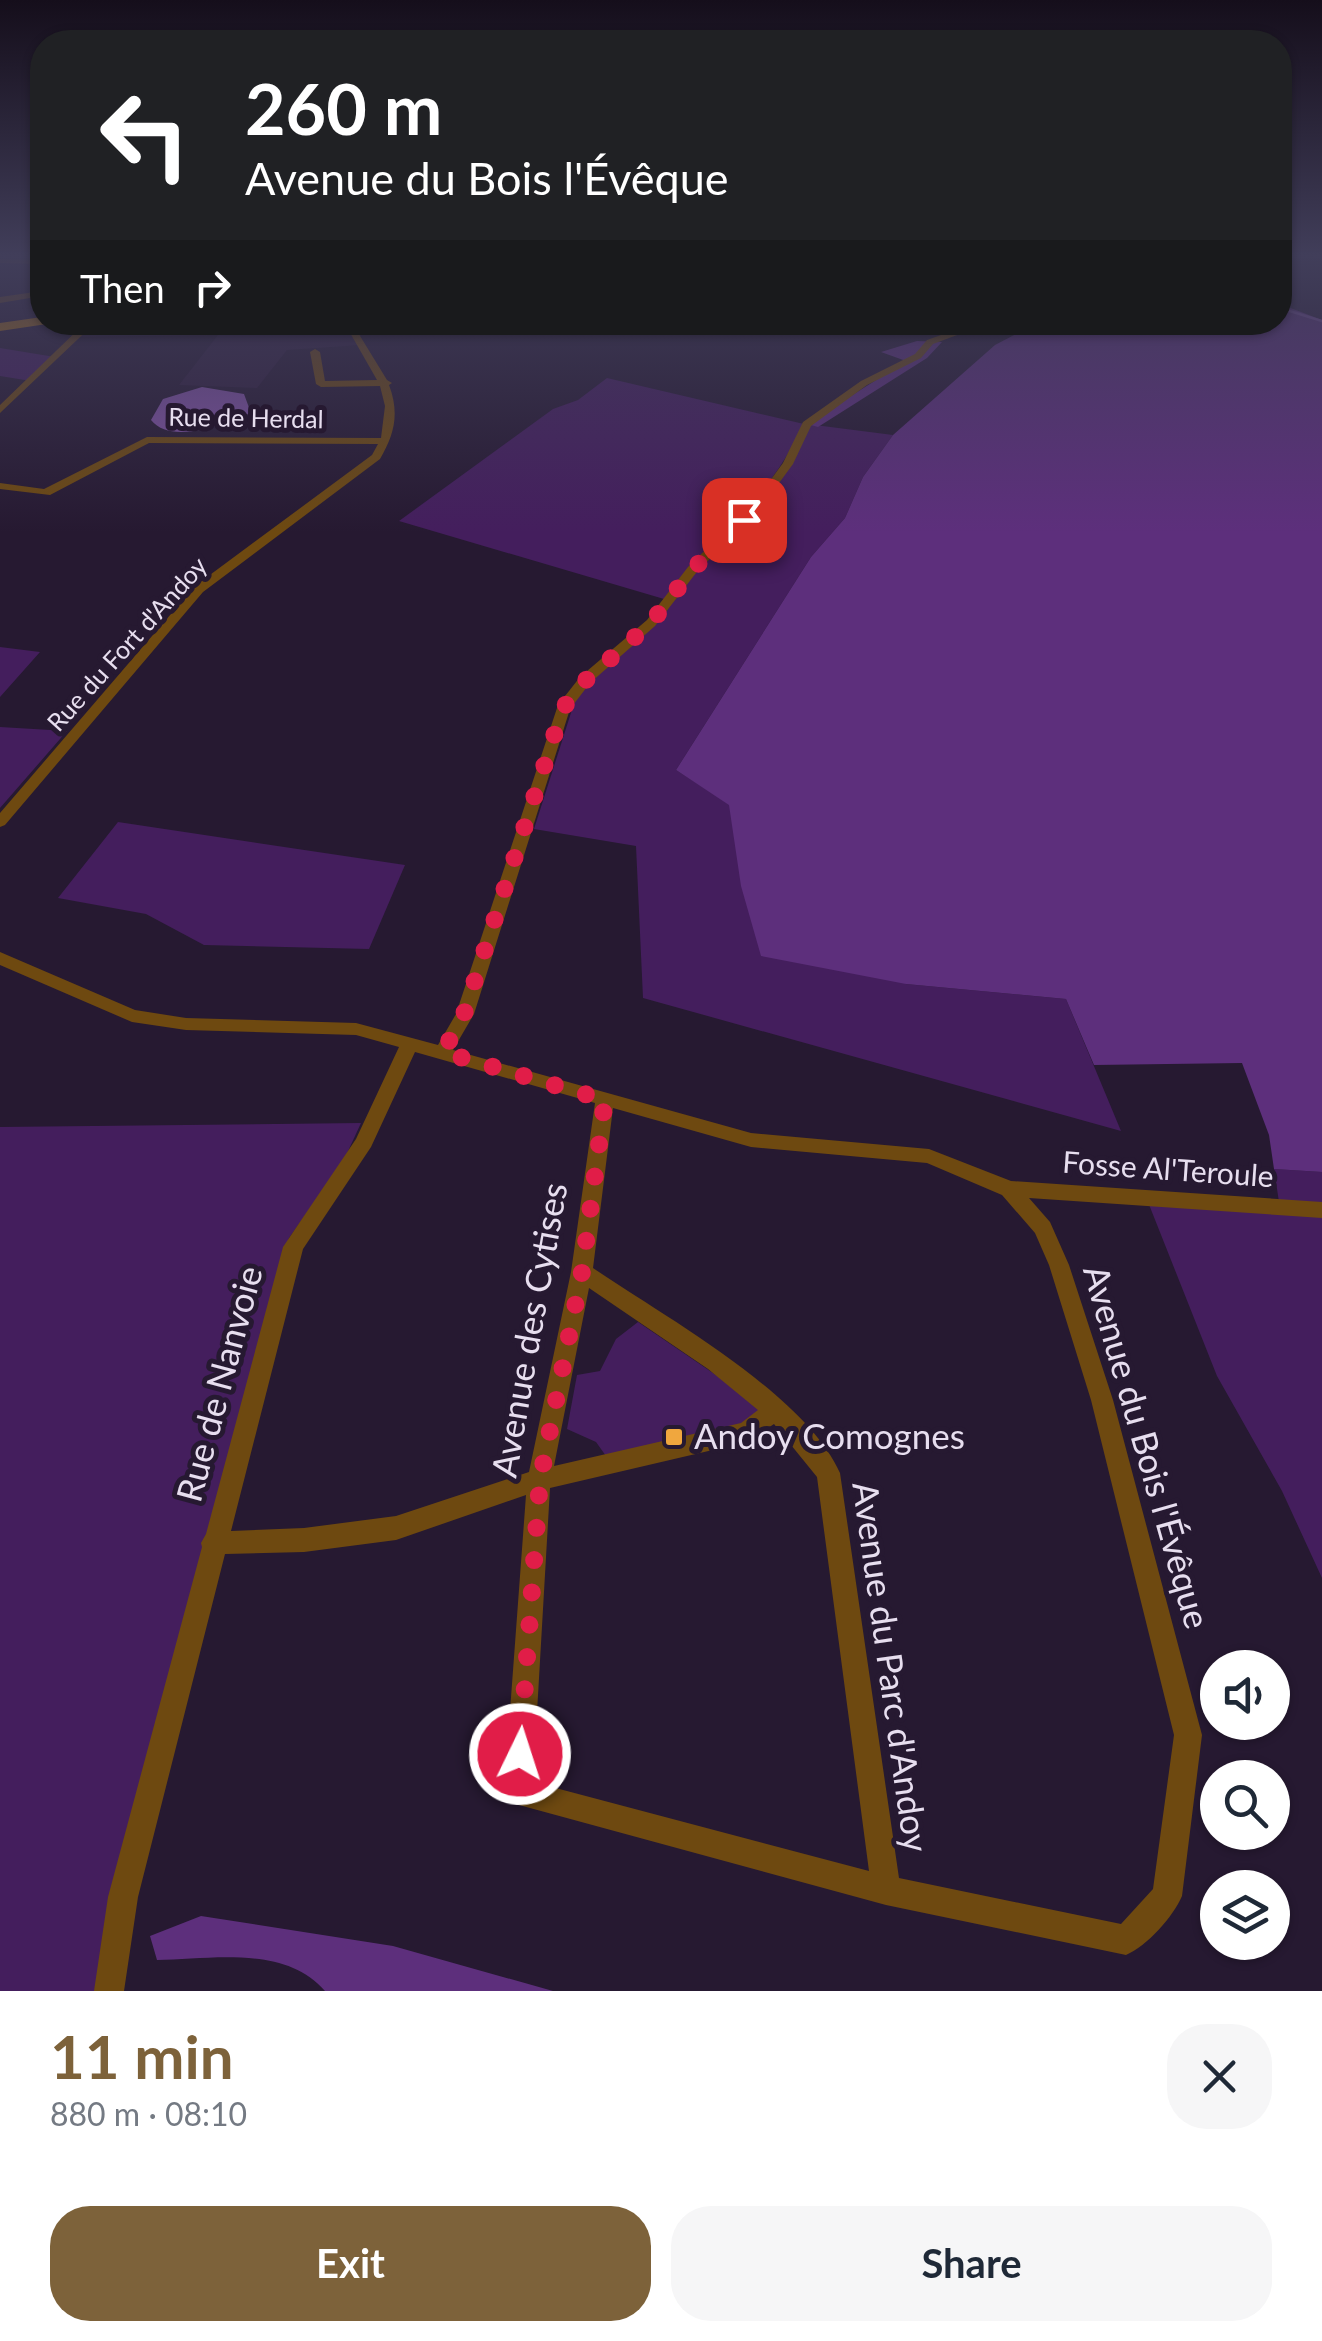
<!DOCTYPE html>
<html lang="en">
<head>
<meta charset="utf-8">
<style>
  body { margin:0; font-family:Lato,sans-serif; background:#f6f6f7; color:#1f2937; height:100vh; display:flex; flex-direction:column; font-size:38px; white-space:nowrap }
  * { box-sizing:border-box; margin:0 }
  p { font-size:32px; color:#747a83 }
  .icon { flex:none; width:55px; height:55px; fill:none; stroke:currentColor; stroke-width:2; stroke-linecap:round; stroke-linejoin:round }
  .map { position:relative; height:1991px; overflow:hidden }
  .side { display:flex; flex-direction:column; background:#fff; flex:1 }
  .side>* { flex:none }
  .top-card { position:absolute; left:30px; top:30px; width:1262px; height:305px; border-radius:40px; box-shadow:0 2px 8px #0004; background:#202124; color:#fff; overflow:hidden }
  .fabs { position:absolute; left:1200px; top:1650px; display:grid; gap:20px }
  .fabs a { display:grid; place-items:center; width:90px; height:90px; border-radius:50%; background:#fff; box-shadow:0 2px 8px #0004; font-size:50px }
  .pin { position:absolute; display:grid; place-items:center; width:85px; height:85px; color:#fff; margin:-42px; border-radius:20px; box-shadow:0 5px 15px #0006 }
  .me { position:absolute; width:110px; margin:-55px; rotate:4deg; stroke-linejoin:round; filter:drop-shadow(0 0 8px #0008) }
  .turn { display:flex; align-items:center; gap:35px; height:210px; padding:0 50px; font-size:45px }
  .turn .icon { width:130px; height:130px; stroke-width:2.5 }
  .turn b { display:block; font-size:70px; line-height:85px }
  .then { display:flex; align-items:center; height:95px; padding:0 50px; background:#0003; gap:20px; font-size:38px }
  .round { display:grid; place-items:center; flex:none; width:105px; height:105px; border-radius:40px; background:#f6f6f7 }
  .headline { display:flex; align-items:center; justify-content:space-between; height:170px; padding:0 50px }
  h1 { font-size:60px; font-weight:700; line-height:75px; color:#7d623a }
  .button { display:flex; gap:20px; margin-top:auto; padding:20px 50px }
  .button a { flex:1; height:115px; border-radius:40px; background:#7d623a; color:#fff; font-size:40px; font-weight:700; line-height:115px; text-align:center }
  .button a+a { background:#f6f6f7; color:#1f2937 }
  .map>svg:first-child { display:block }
  .built { fill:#301f3d }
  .green { fill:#441e5d }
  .forest { fill:#5d2f7c }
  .water { fill:#7f51a1 }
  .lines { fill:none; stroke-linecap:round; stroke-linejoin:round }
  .stream { stroke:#7f51a1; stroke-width:2.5 }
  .street { fill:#6e4910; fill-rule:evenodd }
  .primary { fill:#b17407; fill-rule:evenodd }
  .route { stroke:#e11d48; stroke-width:18; stroke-dasharray:0 32.4 }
  .poi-dot { fill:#f0a73e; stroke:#261931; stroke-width:4 }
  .labels { text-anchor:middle; stroke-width:10; stroke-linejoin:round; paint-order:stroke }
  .far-street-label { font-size:25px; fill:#e7deef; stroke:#261931 }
  .street-label { font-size:30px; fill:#e7deef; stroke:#261931 }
  .near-street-label { font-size:35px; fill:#e7deef; stroke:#261931 }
  .near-poi-label { font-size:35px; fill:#e7deef; stroke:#261931; text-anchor:start }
</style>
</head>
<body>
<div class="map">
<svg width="1322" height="1991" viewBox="0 0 1322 1991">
  <rect width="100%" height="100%" fill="#261931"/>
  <!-- built -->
  <path class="built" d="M360,322L361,345L287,350L257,388L179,385L218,335L78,337L92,323Z"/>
  <!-- green -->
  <path class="green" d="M0,348L55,357L31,381L0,376Z
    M607,378L804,424C771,493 717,544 664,599L399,521L553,409L578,400Z
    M807,424L893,435L863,477L845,518L811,557L676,770L729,804L906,984L1066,999L1121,1131L643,998L636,846L534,829L577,694L757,509Z
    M0,647L40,652L0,697Z
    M0,727L67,731L0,808Z
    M118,822L405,865L369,949L204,945L146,914L58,898Z
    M361,1123L343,1162L289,1238L95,1991H0V1127Z
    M1274,1169L1322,1172V1205L1279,1202Z
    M1148,1202L1322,1216V1578L1282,1491L1217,1376Z
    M638,1322L766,1409L744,1426L606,1456L596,1442L567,1429L577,1375L600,1371L616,1339Z"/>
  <!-- forest -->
  <path class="forest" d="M1280,304L1322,320V1172L1274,1169L1269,1135L1242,1063L1094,1065L1066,999L906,984L761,956L741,886L729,805L676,770L811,557L845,518L863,477L893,435L995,345L1037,323L1280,322Z
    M917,341L942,342L927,358L818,427L807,424L906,361L881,352Z
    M201,1916L393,1946L553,1991H325C286,1945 211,1959 157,1960L150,1936Z"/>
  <!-- water -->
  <path class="water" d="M202,387L244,394L251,413C225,423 172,446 151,420L163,399Z"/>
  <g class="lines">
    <!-- stream -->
    <path class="stream" d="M1280,308L1322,321"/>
    <!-- street -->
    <path class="street" d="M0,259L42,260V264L0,263Z
      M42,291V296L0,303V297Z
      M86,322H96L0,413V405Z
      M350,322H358L357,331L387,380L392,383L389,385C400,414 394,435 380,459L203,592L5,825L0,827V813L195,586L372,455L378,444L149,443L50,495L0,489V483L44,489L147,437L381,438L385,406L380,386L321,387L316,384L310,352L315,349L320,352L325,381L377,380L349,331Z
      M978,322H992L933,344L921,358L867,385L811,426L793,464L763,505L696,573L655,626L590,683L570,709L474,1014L453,1050L751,1133L929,1149L1011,1181L1322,1202V1218L1029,1198L1050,1222L1069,1265L1113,1400L1202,1735L1182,1896C1173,1917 1147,1946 1126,1955L886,1905L508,1802L504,1792L526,1495L396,1540L304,1552L225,1554L138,1897L124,1991H94L108,1897L202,1547L201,1543L206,1534L283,1247L356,1139L399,1047L356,1035L186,1030L132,1022L0,965V952L135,1010L186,1018L356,1023L438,1045L456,1014L558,705L580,677L647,620L688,567L755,501L783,463L803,422L861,381L915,354L927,340ZM415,1052L595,1103L571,1272L529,1472L396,1516L304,1528L231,1531L303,1249L371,1147ZM613,1108L751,1147L927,1163L1002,1195L1035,1233L1049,1265L1091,1400L1174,1735L1153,1889L1121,1924L899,1878L840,1473C805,1394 665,1317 593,1268ZM589,1288L708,1369L758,1410L741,1423L554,1466ZM774,1424L817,1477L869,1871L533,1782L550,1488L747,1442Z"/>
    <!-- primary -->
    <path class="primary" d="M42,317L47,324L0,331V323Z"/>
  </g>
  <!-- sky -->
  <linearGradient id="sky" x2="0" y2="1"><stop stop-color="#150e1b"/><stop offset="0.48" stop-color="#413e5a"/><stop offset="1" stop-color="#413e5a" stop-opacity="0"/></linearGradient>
  <rect width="1322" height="532" fill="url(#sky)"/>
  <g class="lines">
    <!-- route -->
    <path class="route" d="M520,1754L540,1480L582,1272L605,1100L443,1052L464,1014L563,708L586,680L651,623L692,570L744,520"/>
  </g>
  <!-- markers -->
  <rect class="poi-dot" x="664" y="1427" width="20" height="20" rx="5"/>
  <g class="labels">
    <!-- far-street labels -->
    <g class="far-street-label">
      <text transform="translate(246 418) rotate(1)" y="9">Rue de Herdal</text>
      <text transform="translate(127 644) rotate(-48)" y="9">Rue du Fort d'Andoy</text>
    </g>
    <!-- street labels -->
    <g class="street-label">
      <text transform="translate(1168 1170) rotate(4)" y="10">Fosse Al'Teroule</text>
    </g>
    <!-- near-street labels -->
    <g class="near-street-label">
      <text transform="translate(530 1330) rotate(-80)" y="12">Avenue des Cytises</text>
      <text transform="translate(220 1384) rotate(-75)" y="12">Rue de Nanvoie</text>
      <text transform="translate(1146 1447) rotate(74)" y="12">Avenue du Bois l'Évêque</text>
      <text transform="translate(890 1667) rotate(82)" y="12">Avenue du Parc d'Andoy</text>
    </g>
    <!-- near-poi labels -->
    <g class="near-poi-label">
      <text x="694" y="1449">Andoy Comognes</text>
    </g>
  </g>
</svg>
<div class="fabs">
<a><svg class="icon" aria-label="sound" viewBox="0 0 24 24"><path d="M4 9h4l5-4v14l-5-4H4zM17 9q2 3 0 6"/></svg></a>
<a><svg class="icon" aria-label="search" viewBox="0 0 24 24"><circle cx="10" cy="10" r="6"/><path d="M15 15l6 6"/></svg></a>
<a><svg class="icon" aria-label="layers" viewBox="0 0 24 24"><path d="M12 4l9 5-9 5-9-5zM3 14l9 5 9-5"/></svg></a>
</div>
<div class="pin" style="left:744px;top:520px;background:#d93025"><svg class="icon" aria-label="arrive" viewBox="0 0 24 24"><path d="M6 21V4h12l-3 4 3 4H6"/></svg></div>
<svg class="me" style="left:520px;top:1754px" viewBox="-20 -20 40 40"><circle r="17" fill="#e11d48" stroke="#fff" stroke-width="3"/><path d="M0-11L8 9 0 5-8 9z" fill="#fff"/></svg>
<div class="top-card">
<div class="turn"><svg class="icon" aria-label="left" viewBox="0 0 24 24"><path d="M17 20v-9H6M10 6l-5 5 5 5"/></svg><div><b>260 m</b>Avenue du Bois l'Évêque</div></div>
<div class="then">Then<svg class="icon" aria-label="right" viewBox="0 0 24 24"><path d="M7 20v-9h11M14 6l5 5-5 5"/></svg></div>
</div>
</div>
<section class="side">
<div class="headline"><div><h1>11 min</h1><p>880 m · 08:10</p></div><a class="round"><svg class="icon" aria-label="close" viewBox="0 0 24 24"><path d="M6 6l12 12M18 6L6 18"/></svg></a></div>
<div class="button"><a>Exit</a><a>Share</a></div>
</section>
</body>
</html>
